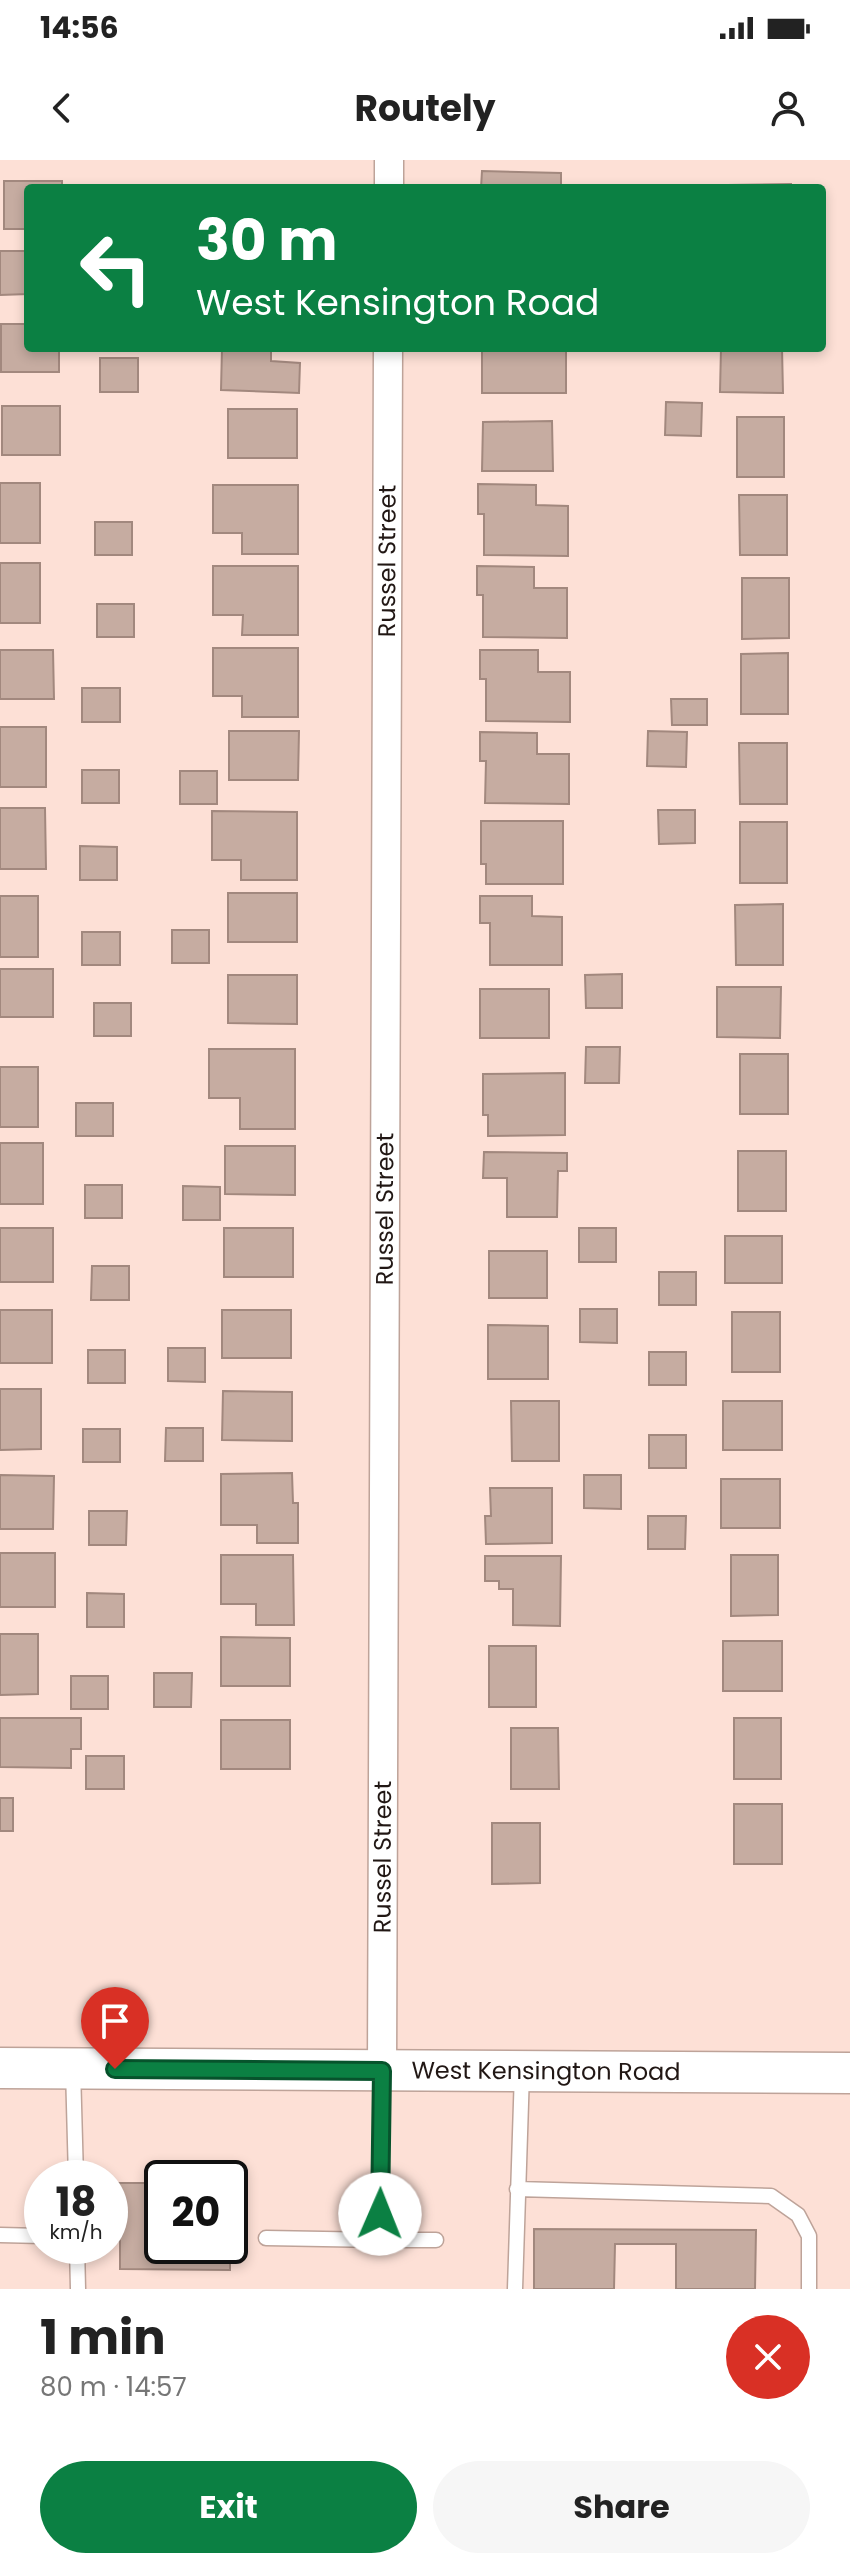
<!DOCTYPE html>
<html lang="en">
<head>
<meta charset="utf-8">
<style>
  body { margin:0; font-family:Poppins,sans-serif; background:#f6f6f6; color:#222; height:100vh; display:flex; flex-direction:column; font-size:30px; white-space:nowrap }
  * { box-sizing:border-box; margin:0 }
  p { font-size:26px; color:#767676 }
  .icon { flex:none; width:44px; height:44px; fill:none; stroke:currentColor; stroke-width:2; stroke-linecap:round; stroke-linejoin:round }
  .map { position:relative; height:2129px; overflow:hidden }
  .panel { display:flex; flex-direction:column; background:#fff; flex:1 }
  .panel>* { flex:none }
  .hud { position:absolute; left:24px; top:24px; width:802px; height:168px; border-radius:8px; box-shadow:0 4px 12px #0003; background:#0b8043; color:#fff; overflow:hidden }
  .speed { position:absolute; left:24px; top:2000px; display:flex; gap:16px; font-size:40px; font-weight:700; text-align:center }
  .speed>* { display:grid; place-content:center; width:104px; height:104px; border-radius:50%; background:#fff; box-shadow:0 4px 12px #0003; line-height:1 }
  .speed small { font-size:20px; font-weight:400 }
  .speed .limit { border:4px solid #111; border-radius:12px; background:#fff; color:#111 }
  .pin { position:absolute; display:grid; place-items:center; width:68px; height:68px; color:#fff; margin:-82px -34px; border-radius:50% 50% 50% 0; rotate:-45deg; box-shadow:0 0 8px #0007 }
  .pin .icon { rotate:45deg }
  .me { position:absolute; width:88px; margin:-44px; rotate:1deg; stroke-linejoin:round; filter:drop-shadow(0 0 6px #0008) }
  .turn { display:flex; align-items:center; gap:28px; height:168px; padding:0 40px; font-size:36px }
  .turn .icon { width:104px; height:104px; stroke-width:2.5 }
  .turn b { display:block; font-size:56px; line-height:68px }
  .round { display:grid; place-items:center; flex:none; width:84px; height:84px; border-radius:42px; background:#f6f6f6 }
  .head { display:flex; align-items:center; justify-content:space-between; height:136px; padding:0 40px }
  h1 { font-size:48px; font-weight:700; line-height:60px }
  .cta { display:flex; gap:16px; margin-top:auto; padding:16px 40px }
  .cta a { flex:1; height:92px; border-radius:48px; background:#0b8043; color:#fff; font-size:32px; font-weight:700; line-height:92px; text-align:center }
  .cta a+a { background:#f6f6f6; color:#222 }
  .status { display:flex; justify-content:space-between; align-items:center; height:56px; padding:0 40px; background:#fff; direction:ltr }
  .status svg { height:22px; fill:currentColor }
  header { display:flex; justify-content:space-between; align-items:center; height:104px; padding:0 40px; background:#fff; font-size:36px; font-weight:700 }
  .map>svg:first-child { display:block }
  .building { fill:#c6aca1; stroke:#a2887e; stroke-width:2 }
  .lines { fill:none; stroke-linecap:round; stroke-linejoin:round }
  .lane-casing { stroke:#bea399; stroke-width:17 }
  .street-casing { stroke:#bea399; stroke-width:31 }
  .secondary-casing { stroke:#bea399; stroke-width:43 }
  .lane { stroke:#fff; stroke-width:14 }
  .street { stroke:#fff; stroke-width:28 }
  .secondary { stroke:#fff; stroke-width:40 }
  .route-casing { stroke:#07532c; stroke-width:20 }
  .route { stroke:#0b8043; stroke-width:14 }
  .labels { text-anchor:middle; stroke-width:6; stroke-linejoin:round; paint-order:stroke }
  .street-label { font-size:24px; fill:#211714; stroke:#fdf2ed }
</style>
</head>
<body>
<div class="status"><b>14:56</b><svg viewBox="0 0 49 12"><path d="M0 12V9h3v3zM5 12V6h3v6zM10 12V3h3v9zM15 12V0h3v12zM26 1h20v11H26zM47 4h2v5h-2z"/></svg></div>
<header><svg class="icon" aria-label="back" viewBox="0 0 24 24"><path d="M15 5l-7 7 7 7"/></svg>Routely<svg class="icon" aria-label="person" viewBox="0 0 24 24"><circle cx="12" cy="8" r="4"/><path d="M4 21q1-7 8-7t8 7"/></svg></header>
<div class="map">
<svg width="850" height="2129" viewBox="0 0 850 2129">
  <rect width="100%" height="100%" fill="#fde0d6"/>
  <!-- building -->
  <path class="building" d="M482,11L561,13V28H481Z
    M4,21H62V28H28V69H4Z
    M791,24V28H728V25Z
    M0,91H28V134L0,135Z
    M1,164H28V188H59V212H1Z
    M222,188H271V201L300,203L299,233L221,230Z
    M476,188H566V233H482V191H476Z
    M721,188H782L783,233L720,232Z
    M100,198H138V232H100Z
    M666,242L702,243L701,276L665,275Z
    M2,246H60V295H2Z
    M228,249H297V298H228Z
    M737,257H784V317H737Z
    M552,261L553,311H482L483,262Z
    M0,323H40V383H0Z
    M478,324L536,325V345L568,346V396L484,395V354H478Z
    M213,325H298V394H242V373H213Z
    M739,335H787V395H740Z
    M95,362H132V395H95Z
    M0,403H40V463H0Z
    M213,406H298V475H242L243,455H213Z
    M477,406L534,407V428H567V478L483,477V435H477Z
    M742,418H789V478L742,479Z
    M97,444H134V477H97Z
    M213,488H298V557H242V536H213Z
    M0,490H53L54,539H0Z
    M480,490H538V512H570V562L486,561V519H480Z
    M788,493V554H741V494Z
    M82,528H120V562H82Z
    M671,539H707V565H672Z
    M0,567H46V627H0Z
    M229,571H299L298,620H229Z
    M648,571L687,572L686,607L647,606Z
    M480,572L537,573V594H569V644L485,643L486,601H480Z
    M739,583H787V644H740Z
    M82,610H119V643H82Z
    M180,611H217V644H180Z
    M0,648H45L46,709H0Z
    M658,650H695V683L659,684Z
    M212,651L297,652V720H241V700H212Z
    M481,661H563V724H486V704H481Z
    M740,662H787V723H740Z
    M80,686L117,687V720H80Z
    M228,733H297V782H228Z
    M0,736H38V797H0Z
    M480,736H532V756L562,757V805H490V763H480Z
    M783,744V805H736L735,745Z
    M172,770H209V803H172Z
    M82,772H120V805H82Z
    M0,809H53V857H0Z
    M622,814V848H586L585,815Z
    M228,815H297V864L228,863Z
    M717,827H781L780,878L717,877Z
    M480,829H549V878H480Z
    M94,843H131V876H94Z
    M586,887H620L619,923H585Z
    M209,889H295V969H240V938H209Z
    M740,894H788V954H740Z
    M0,907H38V967H0Z
    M565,913V975L488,976V955H483V914Z
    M76,943H113V976H76Z
    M0,983H43V1044H0Z
    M225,986H295V1035L225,1034Z
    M738,991H786V1051H738Z
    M484,992L567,993V1011H558L557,1057H507V1018H483Z
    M85,1025H122V1058H85Z
    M183,1026L220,1027V1060H183Z
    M0,1068H53V1122H0Z
    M224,1068H293V1117H224Z
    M579,1068H616V1102H579Z
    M725,1076H782V1123H725Z
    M489,1091H547V1138H489Z
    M92,1106H129V1140H91Z
    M659,1112H696V1145H659Z
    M580,1149H617V1183L580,1182Z
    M0,1150H52V1203H0Z
    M222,1150H291V1198H222Z
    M732,1152H780V1212H732Z
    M488,1165L548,1166V1219H488Z
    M168,1188H205V1222L168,1221Z
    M88,1190H125V1223H88Z
    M649,1192H686V1225H649Z
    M0,1229H41V1289L0,1290Z
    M223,1231L292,1232V1281L222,1280Z
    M511,1241H559V1301H512Z
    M723,1241H782V1290H723Z
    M166,1268H203V1301H165Z
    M83,1269H120V1302H83Z
    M649,1275H686V1308H649Z
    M292,1313L293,1343H298V1383H257V1365H221V1314Z
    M0,1315L54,1316L53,1369H0Z
    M584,1315H621V1349L584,1348Z
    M721,1319H780V1368H721Z
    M490,1328H552V1383L486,1384L485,1356H491Z
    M89,1351H127L126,1385H89Z
    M648,1356H686L685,1389H648Z
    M0,1393H55V1447H0Z
    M221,1395H293L294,1465H256V1444H221Z
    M731,1395H778V1455L731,1456Z
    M485,1396H561L560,1466L513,1465V1429H499V1421H485Z
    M87,1433L124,1434V1467H87Z
    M0,1474H38V1534L0,1535Z
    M221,1477L290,1478V1526H221Z
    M723,1481H782V1531H723Z
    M489,1486H536V1547H489Z
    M154,1513H192L191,1547H154Z
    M71,1516H108V1549H71Z
    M0,1558H81V1589H71V1608L0,1607Z
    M734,1558H781V1619H734Z
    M221,1560H290V1609H221Z
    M511,1568H558L559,1629H511Z
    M86,1596H124V1629H86Z
    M0,1638H13V1671H0Z
    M734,1644H782V1704H734Z
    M492,1663H540V1723L492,1724Z
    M118,2023H162V2086H230V2110L120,2109V2081L110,2080V2052H118Z
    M534,2069L756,2070L755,2129H676V2084H615L614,2129H534Z"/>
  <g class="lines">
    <defs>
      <path id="lane" d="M73,1909L76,2018
        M517,2029L771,2036L798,2055L809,2076V2129
        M0,2075L42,2076
        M266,2078L380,2080L382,1911
        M380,2080H436
        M77,2086L78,2129
        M515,2129L522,1912"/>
      <g id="street">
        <path d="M389,28V0"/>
        <path id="s1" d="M382,1911L388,188"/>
      </g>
      <g id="secondary">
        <path id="s2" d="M0,1908L850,1913"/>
      </g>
    </defs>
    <!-- lane casing -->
    <use href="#lane" class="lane-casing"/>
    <!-- street casing -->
    <use href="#street" class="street-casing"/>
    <!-- secondary casing -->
    <use href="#secondary" class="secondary-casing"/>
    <!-- lane -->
    <use href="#lane" class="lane"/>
    <!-- street -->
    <use href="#street" class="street"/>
    <!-- secondary -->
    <use href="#secondary" class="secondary"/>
  </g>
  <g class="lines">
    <defs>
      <path id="route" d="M115,1909L382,1911L380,2054"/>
    </defs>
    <!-- route casing -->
    <use href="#route" class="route-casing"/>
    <!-- route -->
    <use href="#route" class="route"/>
  </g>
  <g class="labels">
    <!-- street labels -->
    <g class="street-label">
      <text dy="8" stroke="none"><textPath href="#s1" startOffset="1510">Russel Street</textPath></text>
      <text dy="8" stroke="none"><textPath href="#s1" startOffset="862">Russel Street</textPath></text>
      <text dy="8" stroke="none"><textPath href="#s1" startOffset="214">Russel Street</textPath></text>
      <text dy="8" stroke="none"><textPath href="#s2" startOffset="546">West Kensington Road</textPath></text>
    </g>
  </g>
</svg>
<div class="speed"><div>18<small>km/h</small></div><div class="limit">20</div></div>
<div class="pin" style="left:115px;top:1909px;background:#d93025"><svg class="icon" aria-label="arrive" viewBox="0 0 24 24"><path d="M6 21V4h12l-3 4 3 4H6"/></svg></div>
<svg class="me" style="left:380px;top:2054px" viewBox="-20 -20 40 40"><circle r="19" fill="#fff"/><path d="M0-13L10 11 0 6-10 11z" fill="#0b8043"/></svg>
<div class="hud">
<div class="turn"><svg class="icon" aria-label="left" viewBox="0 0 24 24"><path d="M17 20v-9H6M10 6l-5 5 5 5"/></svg><div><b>30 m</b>West Kensington Road</div></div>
</div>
</div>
<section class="panel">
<div class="head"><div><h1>1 min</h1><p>80 m · 14:57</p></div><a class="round" style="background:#d93025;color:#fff"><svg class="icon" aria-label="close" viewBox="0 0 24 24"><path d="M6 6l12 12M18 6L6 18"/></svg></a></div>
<div class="cta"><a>Exit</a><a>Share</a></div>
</section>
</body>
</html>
